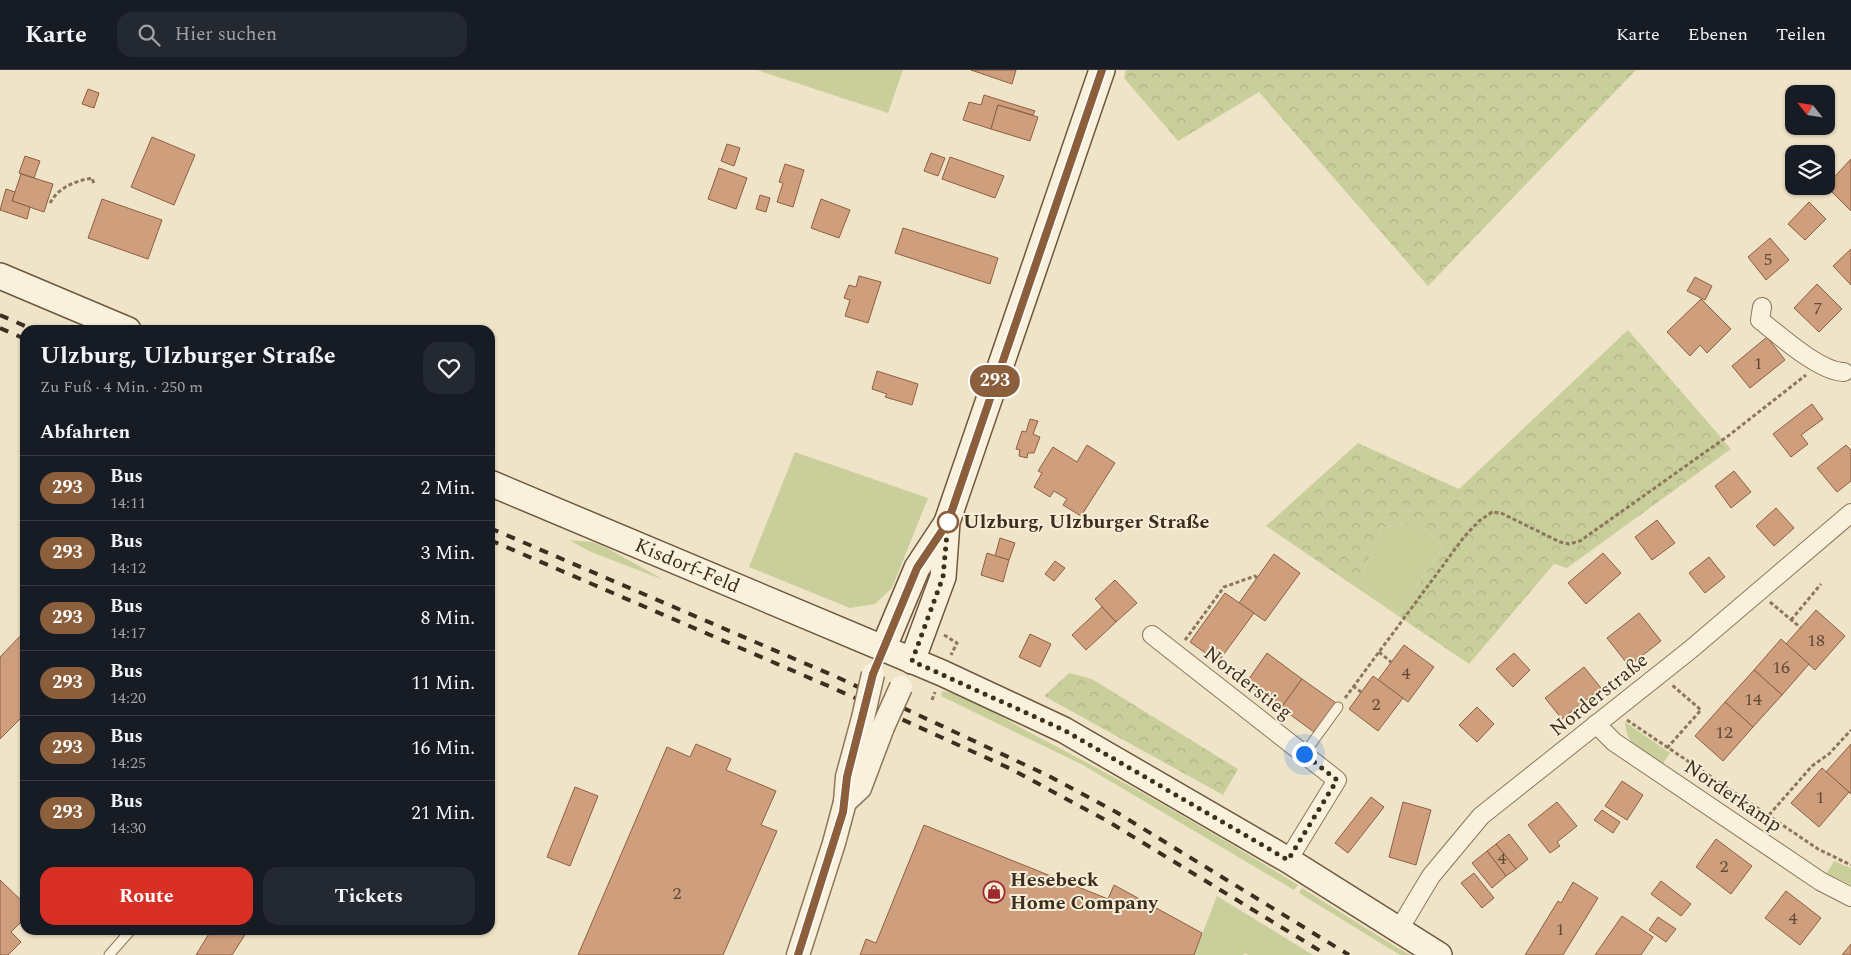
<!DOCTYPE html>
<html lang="de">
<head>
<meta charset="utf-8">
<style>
  body { margin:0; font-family:Spectral,serif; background:#242831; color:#f1f3f6; height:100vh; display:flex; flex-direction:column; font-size:19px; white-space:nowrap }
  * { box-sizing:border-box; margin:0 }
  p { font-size:16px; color:#9ea1a6 }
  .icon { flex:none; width:28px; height:28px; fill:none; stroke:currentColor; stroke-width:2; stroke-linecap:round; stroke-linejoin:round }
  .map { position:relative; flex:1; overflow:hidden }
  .details { position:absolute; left:20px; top:255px; width:475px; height:610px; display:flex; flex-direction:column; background:#171b24; border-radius:15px; box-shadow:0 1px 4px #0004 }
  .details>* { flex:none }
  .badge { padding:0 10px; border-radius:16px; font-size:18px; line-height:32px }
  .needle { width:32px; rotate:300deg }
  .buttons { position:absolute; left:1785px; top:15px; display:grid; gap:10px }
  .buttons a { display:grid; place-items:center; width:50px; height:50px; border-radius:10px; background:#171b24; box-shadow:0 1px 4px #0004; font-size:25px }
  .you { position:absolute; width:25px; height:25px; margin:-12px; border:4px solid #fff; border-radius:50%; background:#1a73e8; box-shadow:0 0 0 8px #1a73e833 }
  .map>.badge { position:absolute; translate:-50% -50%; box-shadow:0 0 0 2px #fff }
  h2 { padding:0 20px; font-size:19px; line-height:45px }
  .round { display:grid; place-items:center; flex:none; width:52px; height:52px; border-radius:15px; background:#242831 }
  .overview { display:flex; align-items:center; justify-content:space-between; height:85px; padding:0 20px }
  h1 { font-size:24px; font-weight:700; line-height:38px }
  .cta { display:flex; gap:10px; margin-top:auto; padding:10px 20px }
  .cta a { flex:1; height:58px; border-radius:15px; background:#d93025; color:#fff; font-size:20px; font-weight:700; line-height:58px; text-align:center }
  .cta a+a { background:#242831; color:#f1f3f6 }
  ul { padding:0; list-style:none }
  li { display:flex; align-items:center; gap:15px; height:65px; padding:0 20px; border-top:1px solid #363941 }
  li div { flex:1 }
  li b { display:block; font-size:19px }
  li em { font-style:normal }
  li .badge { min-width:55px; font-weight:700; text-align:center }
  header { display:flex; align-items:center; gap:30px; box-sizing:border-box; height:70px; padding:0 25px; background:#171b24; border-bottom:1px solid #363941 }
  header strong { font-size:24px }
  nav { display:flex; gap:28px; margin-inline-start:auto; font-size:18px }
  .search { width:350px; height:45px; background:#242831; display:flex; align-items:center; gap:12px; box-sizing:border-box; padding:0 18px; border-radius:15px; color:#9ea1a6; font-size:19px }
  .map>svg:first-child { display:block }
  .green { fill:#c9cf9b }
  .forest { fill:url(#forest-crowns); fill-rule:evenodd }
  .building { fill:#cf9f7d; stroke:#8d5f41 }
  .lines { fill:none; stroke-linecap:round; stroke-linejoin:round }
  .service-casing { stroke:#8d765c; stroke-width:11 }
  .minor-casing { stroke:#8d765c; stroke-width:20 }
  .tertiary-casing { stroke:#8d765c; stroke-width:25 }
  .secondary-casing { stroke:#6f573f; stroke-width:28 }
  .path { stroke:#8d765c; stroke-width:3; stroke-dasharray:4 2.5; stroke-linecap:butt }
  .service { stroke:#faf1dc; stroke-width:9 }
  .minor { stroke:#faf1dc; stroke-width:18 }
  .tertiary { stroke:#faf1dc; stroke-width:22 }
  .secondary { stroke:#faf1dc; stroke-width:25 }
  .rail { stroke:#3d2e20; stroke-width:4; stroke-dasharray:9 9; stroke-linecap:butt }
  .tertiary-bridge-casing { stroke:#8d765c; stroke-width:25; stroke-linecap:butt }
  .tertiary-bridge { stroke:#faf1dc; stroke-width:22 }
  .line-casing { stroke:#fff; stroke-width:11 }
  .line { stroke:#8b5e3c; stroke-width:8 }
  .walk { stroke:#3d2e20; stroke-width:5; stroke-dasharray:0 9 }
  .stop-dot { fill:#fff; stroke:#8b5e3c; stroke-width:2.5 }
  .labels { text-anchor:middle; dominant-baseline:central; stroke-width:4; stroke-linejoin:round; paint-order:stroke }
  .number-label { font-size:18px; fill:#624a37 }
  .stop-label { font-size:20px; font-weight:bold; fill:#3d2e20; stroke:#f7eed8; text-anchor:start }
  .street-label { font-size:20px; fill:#3d2e20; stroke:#f7eed8 }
  .poi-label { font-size:20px; font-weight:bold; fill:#3d2e20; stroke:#f7eed8; text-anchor:start }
</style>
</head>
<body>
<header>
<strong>Karte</strong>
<div class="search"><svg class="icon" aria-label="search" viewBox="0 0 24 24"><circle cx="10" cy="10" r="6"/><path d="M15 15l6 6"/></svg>Hier suchen</div>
<nav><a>Karte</a><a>Ebenen</a><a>Teilen</a></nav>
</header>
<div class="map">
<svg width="1851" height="885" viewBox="0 0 1851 885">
  <defs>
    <pattern id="forest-crowns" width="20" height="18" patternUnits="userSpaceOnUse" patternTransform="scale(1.25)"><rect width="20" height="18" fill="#c9cf9b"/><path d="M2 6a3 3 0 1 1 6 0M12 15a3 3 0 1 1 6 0" fill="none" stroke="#aeb285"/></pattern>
  </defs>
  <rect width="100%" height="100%" fill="#f0e4c8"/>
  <g class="green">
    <path d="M757 0H903L888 43Z"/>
    <path d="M795 382 928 428 892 518 875 534 850 538 749 497Z"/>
    <path d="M1416 452 1444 476 1398 544 1359 513 1381 458Z"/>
    <path d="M569 470 592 472 607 478 664 510 591 482Z"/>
    <path d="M942 621C969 625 1003 648 1027 661 1120 709 1210 760 1298 815L1294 820 1083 695 941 626Z"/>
    <path d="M1625 652 1670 683 1662 695C1643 682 1627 678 1625 652Z"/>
    <path d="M1834 791 1851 798V815L1827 803Z"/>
    <path d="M1302 818 1396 877 1411 885H1400L1299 823Z"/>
    <path d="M1217 826 1313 885H1248L1245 883 1243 885H1194Z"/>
  </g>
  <g class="forest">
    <path d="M1126 0H1636L1428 216 1259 22 1178 71 1124 8Z"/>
    <path d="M1628 260 1731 379 1567 498 1554 494 1469 594 1266 456 1358 373 1459 419ZM1416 452 1444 476 1398 544 1359 513 1381 458Z"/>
    <path d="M1069 603 1092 609 1238 699 1223 725 1044 626Z"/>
  </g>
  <g class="building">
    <path d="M971 0H1016L1012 14Z"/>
    <path d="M88 19 99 23 94 38 82 34Z"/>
    <path d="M984 25 1035 41 1033 45 998 35 991 59 963 50 969 32 981 35Z"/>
    <path d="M998 35 1038 47 1030 71 991 59Z"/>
    <path d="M152 67 195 85 174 135 131 117Z"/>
    <path d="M727 74 740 78 734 96 721 91Z"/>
    <path d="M931 83 945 88 938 106 924 101Z"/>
    <path d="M25 86 40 91 34 108 19 103Z"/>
    <path d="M950 87 1004 106 995 128 942 109Z"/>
    <path d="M1851 89V141L1826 116Z"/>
    <path d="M785 94 804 100 793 137 777 132 783 113 779 112Z"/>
    <path d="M719 98 747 108 736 139 708 129Z"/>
    <path d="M21 104 53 114 44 142 12 131Z"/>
    <path d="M6 119 15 122 12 131 30 137 27 149 0 140Z"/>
    <path d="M760 125 770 128 766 142 756 139Z"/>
    <path d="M102 129 162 150 148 189 88 168Z"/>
    <path d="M821 129 850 140 839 168 811 158Z"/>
    <path d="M1809 132 1826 149 1805 170 1788 154Z"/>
    <path d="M903 158 998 188 990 214 895 183Z"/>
    <path d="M1770 168 1789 190 1766 210 1748 187Z"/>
    <path d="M1851 179V215L1833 196Z"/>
    <path d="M859 206 881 212 868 253 845 246 850 230 844 228 849 215 856 217Z"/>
    <path d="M1695 207 1712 216 1705 230 1687 221Z"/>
    <path d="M1817 214 1842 239 1819 262 1794 238Z"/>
    <path d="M1701 229 1731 259 1707 283 1700 275 1690 286 1667 262Z"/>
    <path d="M1767 267 1785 290 1750 318 1732 296Z"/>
    <path d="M877 301 918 314 912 335 885 327 887 324 872 319Z"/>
    <path d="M1812 334 1823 349 1801 365 1808 374 1791 387 1773 364Z"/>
    <path d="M1030 349 1038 351 1033 364 1040 367 1034 383H1028L1027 388 1019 386 1020 380 1016 379 1022 361 1026 362Z"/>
    <path d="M1087 375 1115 393 1081 446 1063 435 1067 429 1054 421 1050 427 1034 417 1042 403 1038 401 1053 377 1077 392Z"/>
    <path d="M1846 375 1851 380V411L1837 422 1817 398Z"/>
    <path d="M1734 401 1751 422 1731 438 1715 416Z"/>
    <path d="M1776 438 1794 458 1774 476 1756 456Z"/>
    <path d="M1657 450 1675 473 1652 490 1635 467Z"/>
    <path d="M1000 468 1015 473 1009 490 995 486Z"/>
    <path d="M987 483 1009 490 1003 512 981 505Z"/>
    <path d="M1603 483 1621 503 1586 534 1568 513Z"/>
    <path d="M1274 484 1300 503 1265 551 1239 533Z"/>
    <path d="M1709 487 1725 507 1705 523 1689 503Z"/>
    <path d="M1055 491 1065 498 1054 511 1045 504Z"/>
    <path d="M1115 510 1137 533 1116 552 1095 529Z"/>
    <path d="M1225 523 1254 543 1218 592 1190 572Z"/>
    <path d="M1102 537 1116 552 1086 580 1072 565Z"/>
    <path d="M1816 540 1845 566 1815 600 1786 574Z"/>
    <path d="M1639 543 1661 571 1629 596 1607 568Z"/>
    <path d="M25 561V644L0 669V587Z"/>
    <path d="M1030 564 1051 574 1040 597 1019 587Z"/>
    <path d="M1781 569 1809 594 1782 625 1754 600Z"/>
    <path d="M1404 575 1434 597 1408 632 1378 610Z"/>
    <path d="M1267 583 1302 609 1281 638 1246 613Z"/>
    <path d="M1514 583 1530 600 1513 617 1496 599Z"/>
    <path d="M1584 597 1601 618 1562 649 1545 628Z"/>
    <path d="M1754 600 1782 625 1753 657 1725 632Z"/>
    <path d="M1373 606 1403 628 1378 661 1349 639Z"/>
    <path d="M1302 609 1336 633 1314 662 1281 638Z"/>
    <path d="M1725 632 1753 657 1723 691 1695 666Z"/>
    <path d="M1477 637 1494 654 1477 672 1459 655Z"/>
    <path d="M696 674 731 689 726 700 776 721 761 755 777 761 723 885H578L667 677 690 687Z"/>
    <path d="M1851 674V724L1826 702Z"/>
    <path d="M1822 698 1849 722 1819 757 1791 733Z"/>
    <path d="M1622 711 1643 725 1627 750 1605 736Z"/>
    <path d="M575 717 598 726 570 796 547 787Z"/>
    <path d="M1371 727 1384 737 1348 783 1335 773Z"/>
    <path d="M1403 732 1431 740 1416 795 1389 787Z"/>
    <path d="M1557 732 1577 756 1557 772 1560 776 1550 783 1528 755Z"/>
    <path d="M1602 740 1620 752 1613 763 1594 750Z"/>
    <path d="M924 755 1108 829 1114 815 1202 863 1194 885H860L866 869 876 873Z"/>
    <path d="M1509 764 1528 789 1516 799 1496 774Z"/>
    <path d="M1716 769 1752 796 1731 824 1696 797Z"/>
    <path d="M1496 774 1516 799 1506 806 1487 781Z"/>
    <path d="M1487 781 1506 806 1492 818 1472 793Z"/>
    <path d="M1474 803 1494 828 1482 838 1461 813Z"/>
    <path d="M0 810 25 834V848L11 862 21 872 8 885H0Z"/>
    <path d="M1661 811 1691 834 1681 846 1651 824Z"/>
    <path d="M1573 812 1598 828 1563 885H1525L1558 831 1561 833Z"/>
    <path d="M1786 821 1821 848 1800 875 1765 848Z"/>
    <path d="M1622 846 1653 867 1641 885H1595Z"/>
    <path d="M1658 847 1676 859 1666 872 1649 860Z"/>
    <path d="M207 860H248L232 885H196L210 862Z"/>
    <path d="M1851 874V885H1842Z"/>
  </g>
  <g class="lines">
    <g class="service-casing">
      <g id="service">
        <path d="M1304 684 1338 637"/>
        <path d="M109 885 131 860"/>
      </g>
    </g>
    <g class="minor-casing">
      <g id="minor">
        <path d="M1762 237 1760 250C1780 266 1820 302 1844 302"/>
        <path d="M1152 565 1337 710 1288 790"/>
        <path d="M1596 654 1614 672 1820 811 1851 827"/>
        <path d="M1398 861 1431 806 1481 746 1690 580 1851 443"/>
      </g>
    </g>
    <g class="tertiary-casing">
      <g id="tertiary">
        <path d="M845 732 860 718 883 657"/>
        <path d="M798 885 834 773 845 732 847 707 863 648"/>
      </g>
    </g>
    <g class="secondary-casing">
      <g id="secondary">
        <path d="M0 206 128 260"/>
        <path id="s1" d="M490 413 942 603 1064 660 1288 790 1439 885"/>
        <path d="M883 579 917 498 946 454"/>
        <path d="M912 591 943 507 947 452 1102 0"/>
      </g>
    </g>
    <g class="path">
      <path d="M50 133C59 117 75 111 92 108L94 114"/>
      <path d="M1770 532 1801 558"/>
      <path d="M1791 550 1821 514"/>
      <path d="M944 565 957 573 951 585"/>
      <path d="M1185 570 1224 517 1255 506 1257 508"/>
      <path d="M1379 582 1391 592"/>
      <path d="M1353 616 1361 622"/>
      <path d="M1345 628 1464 467 1479 451 1492 442 1501 443 1560 472 1569 474 1580 471 1728 366 1806 305"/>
      <path d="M932 630 935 622"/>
      <path d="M1627 650 1818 779 1851 795"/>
      <path d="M1667 678 1701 640 1672 615"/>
      <path d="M1769 745 1812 696 1829 684 1851 660"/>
    </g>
    <use href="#service" class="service"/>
    <use href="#minor" class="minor"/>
    <use href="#tertiary" class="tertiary"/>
    <use href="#secondary" class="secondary"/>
    <g class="rail">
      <path d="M0 245 34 260"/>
      <path d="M0 258 25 269"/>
      <path d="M490 458 839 608 1049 706 1116 742 1349 885"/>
      <path d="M490 470 833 618 1011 699 1109 752 1327 885"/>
    </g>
    <g class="tertiary-bridge-casing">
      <g id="tertiary-bridge">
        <path d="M863 648 873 604"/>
        <path d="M883 657 901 617"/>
      </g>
    </g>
    <use href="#tertiary-bridge" class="tertiary-bridge"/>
  </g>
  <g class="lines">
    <g class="line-casing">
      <path id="line" d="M798 885 843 742 847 707 873 604 917 498 948 452 1102 0"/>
    </g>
    <use href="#line" class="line"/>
    <path class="walk" d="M948 452 943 507 912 591 1064 660 1288 790 1337 710 1304 684"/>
  </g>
  <defs>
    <g id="shop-ring" transform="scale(1.125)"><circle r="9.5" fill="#f7eed8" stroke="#9e2a2b" stroke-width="1.5"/><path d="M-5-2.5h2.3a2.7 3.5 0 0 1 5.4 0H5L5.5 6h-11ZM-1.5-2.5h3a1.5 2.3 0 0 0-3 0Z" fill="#9e2a2b"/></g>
  </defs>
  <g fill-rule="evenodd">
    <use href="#shop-ring" x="994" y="822"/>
  </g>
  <circle class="stop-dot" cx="948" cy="452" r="10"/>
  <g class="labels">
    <g class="number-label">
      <text x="1768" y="189">5</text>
      <text x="1818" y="238">7</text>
      <text x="1758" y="293">1</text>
      <text x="1816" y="570">18</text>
      <text x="1781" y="597">16</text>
      <text x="1406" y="603">4</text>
      <text x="1753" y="629">14</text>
      <text x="1376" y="634">2</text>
      <text x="1724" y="662">12</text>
      <text x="1820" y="727">1</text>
      <text x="1502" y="788">4</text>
      <text x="1724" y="796">2</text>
      <text x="677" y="823">2</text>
      <text x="1793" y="848">4</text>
      <text x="1560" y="859">1</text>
    </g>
    <g class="stop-label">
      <text x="963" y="452">Ulzburg, Ulzburger Straße</text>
    </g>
    <g class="street-label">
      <text stroke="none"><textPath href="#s1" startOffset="214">Kisdorf-Feld</textPath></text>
      <text transform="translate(1248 613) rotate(38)">Norderstieg</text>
      <text transform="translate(1599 625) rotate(-39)">Norderstraße</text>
      <text transform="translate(1733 726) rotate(34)">Norderkamp</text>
    </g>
    <g class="poi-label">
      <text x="1010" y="810">Hesebeck<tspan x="1010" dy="23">Home Company</tspan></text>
    </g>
  </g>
</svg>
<div class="buttons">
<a><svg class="needle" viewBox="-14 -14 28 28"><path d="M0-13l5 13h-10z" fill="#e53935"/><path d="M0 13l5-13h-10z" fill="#9ea1a6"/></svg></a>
<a><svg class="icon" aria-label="layers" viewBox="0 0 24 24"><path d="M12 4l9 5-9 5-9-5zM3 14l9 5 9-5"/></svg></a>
</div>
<div class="you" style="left:1304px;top:684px"></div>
<b class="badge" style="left:995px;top:311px;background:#8b5e3c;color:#fff">293</b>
<section class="details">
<div class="overview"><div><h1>Ulzburg, Ulzburger Straße</h1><p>Zu Fuß · 4 Min. · 250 m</p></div><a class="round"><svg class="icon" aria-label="heart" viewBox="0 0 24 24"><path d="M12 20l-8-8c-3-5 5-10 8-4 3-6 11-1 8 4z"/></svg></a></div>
<h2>Abfahrten</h2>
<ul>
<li><span class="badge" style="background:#8b5e3c;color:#fff">293</span><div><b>Bus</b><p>14:11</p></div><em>2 Min.</em></li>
<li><span class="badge" style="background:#8b5e3c;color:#fff">293</span><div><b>Bus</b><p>14:12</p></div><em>3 Min.</em></li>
<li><span class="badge" style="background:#8b5e3c;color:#fff">293</span><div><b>Bus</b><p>14:17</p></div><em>8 Min.</em></li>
<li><span class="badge" style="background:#8b5e3c;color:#fff">293</span><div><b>Bus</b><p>14:20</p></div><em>11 Min.</em></li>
<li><span class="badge" style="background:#8b5e3c;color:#fff">293</span><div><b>Bus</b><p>14:25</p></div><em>16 Min.</em></li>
<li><span class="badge" style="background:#8b5e3c;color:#fff">293</span><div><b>Bus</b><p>14:30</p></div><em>21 Min.</em></li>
</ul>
<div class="cta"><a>Route</a><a>Tickets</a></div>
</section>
</div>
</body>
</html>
